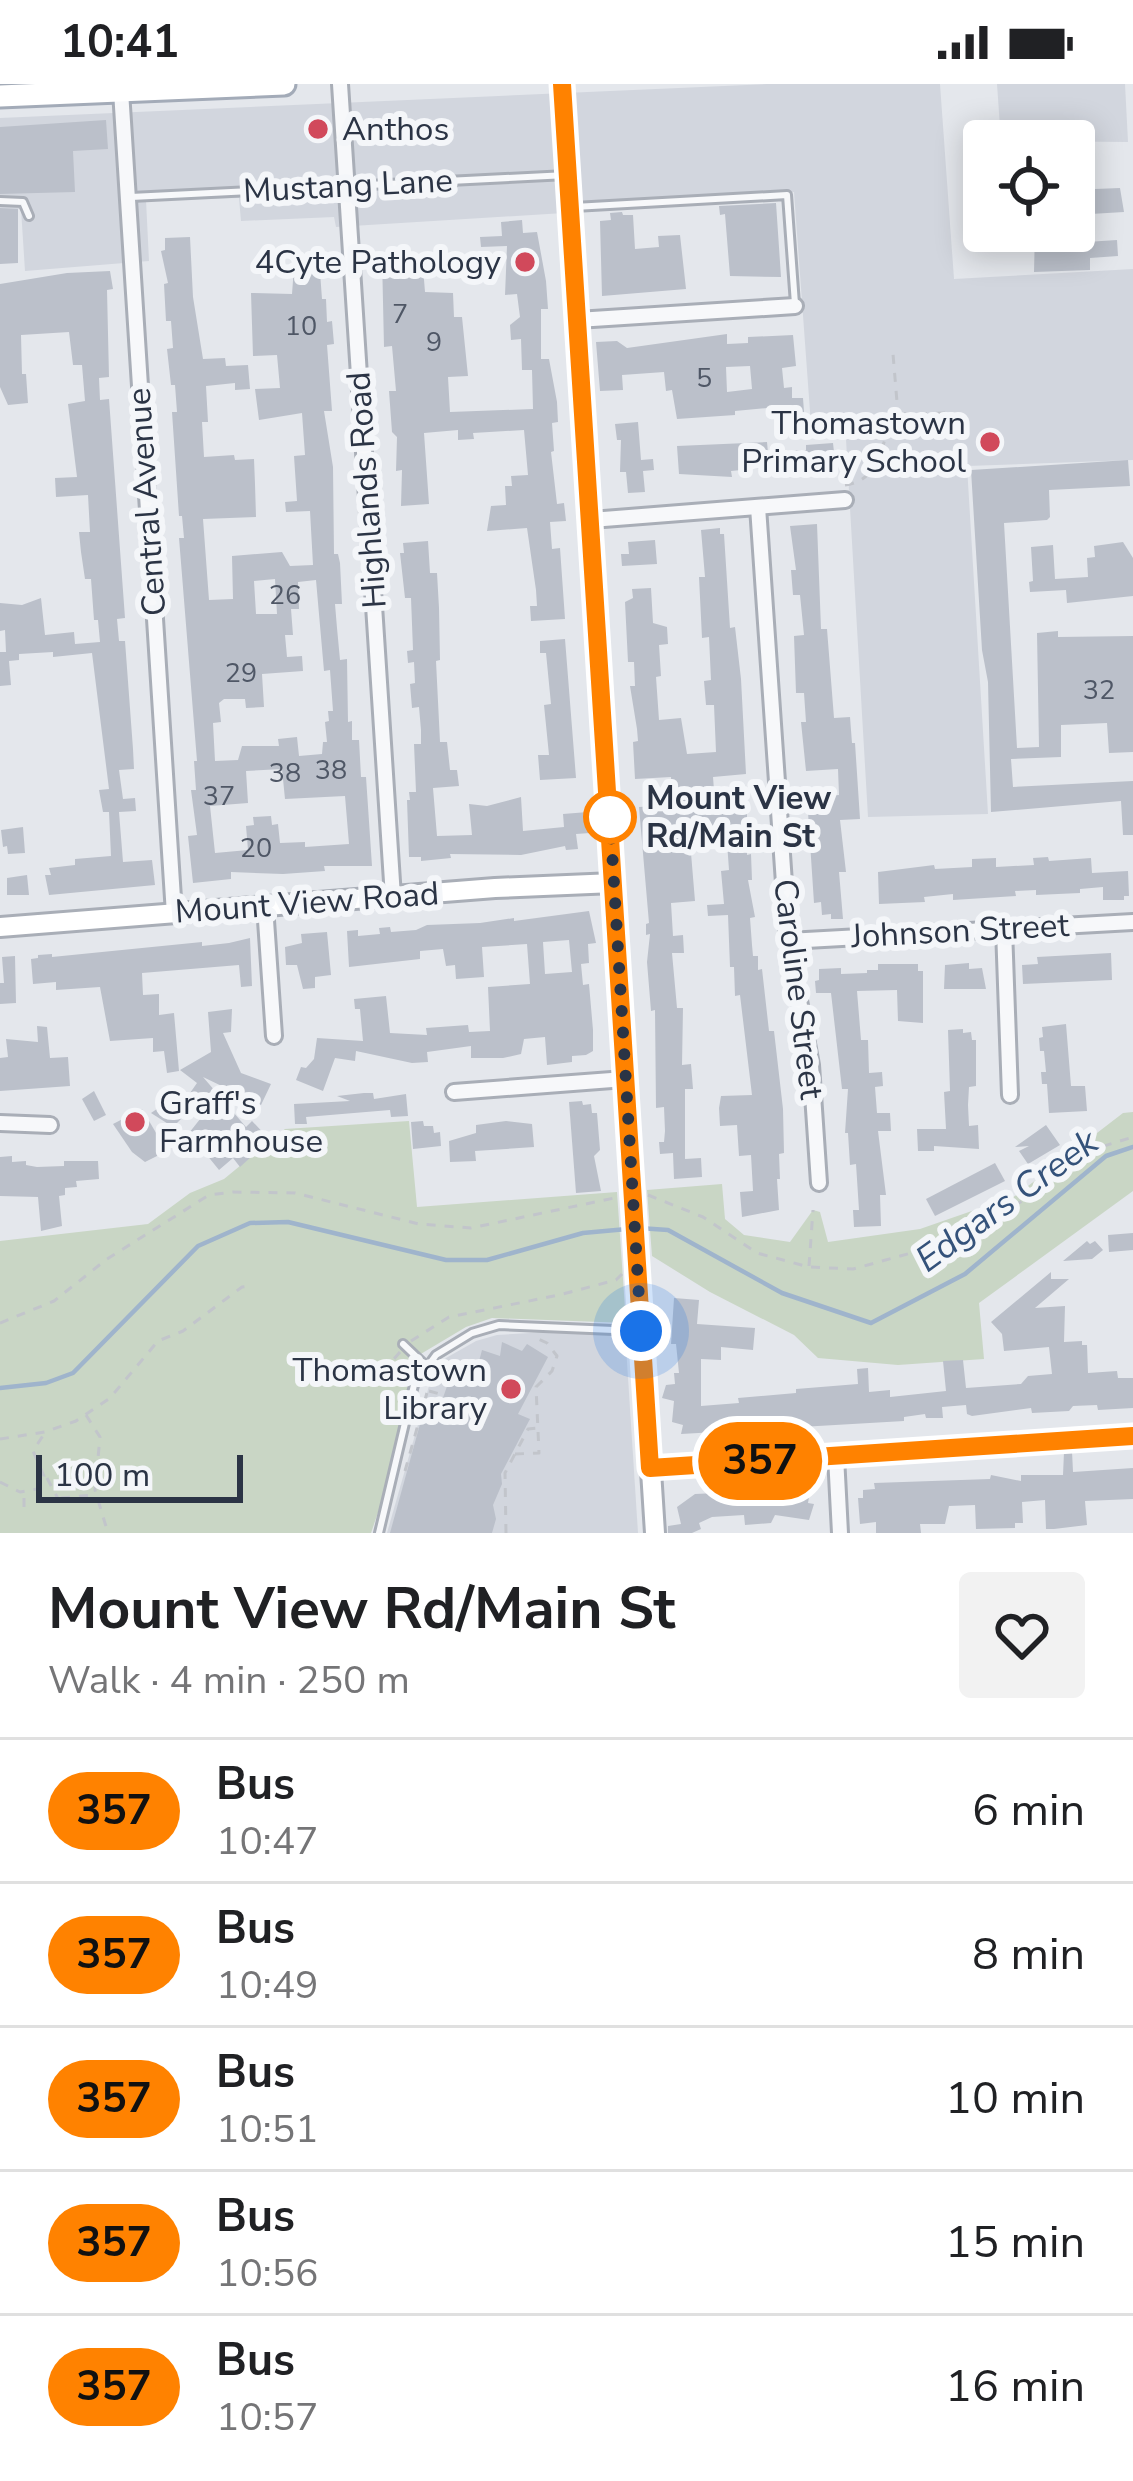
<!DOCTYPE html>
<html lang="en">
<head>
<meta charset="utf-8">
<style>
  body { margin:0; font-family:"Nunito Sans",sans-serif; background:#f2f2f2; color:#202124; height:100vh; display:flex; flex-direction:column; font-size:45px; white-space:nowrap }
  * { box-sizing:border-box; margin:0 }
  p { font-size:39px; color:#757577 }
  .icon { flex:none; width:66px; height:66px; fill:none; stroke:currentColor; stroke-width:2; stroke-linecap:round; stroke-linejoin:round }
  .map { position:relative; height:1449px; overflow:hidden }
  .sheet { display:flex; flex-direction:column; background:#fff; flex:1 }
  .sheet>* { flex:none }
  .badge { padding:0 24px; border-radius:39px; font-size:42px; line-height:78px }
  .controls { position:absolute; left:963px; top:36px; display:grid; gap:24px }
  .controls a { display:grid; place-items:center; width:132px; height:132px; border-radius:12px; background:#fff; box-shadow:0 6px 30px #0003; font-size:60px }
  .scale { position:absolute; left:36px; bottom:30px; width:207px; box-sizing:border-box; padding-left:12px; border:6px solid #2b3445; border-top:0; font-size:33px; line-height:42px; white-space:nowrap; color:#2b3445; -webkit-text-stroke:9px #f4f6f9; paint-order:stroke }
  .you { position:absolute; width:60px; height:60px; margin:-30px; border:9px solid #fff; border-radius:50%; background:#1a73e8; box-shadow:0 0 0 18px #1a73e833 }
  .map>.badge { position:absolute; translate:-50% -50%; box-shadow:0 0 0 6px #fff }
  .round { display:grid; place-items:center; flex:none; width:126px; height:126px; border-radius:12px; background:#f2f2f2 }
  .overview { display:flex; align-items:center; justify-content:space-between; height:204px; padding:0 48px }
  h1 { font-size:57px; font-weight:700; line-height:90px }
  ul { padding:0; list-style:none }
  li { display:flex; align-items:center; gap:36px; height:144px; padding:0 48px; border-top:3px solid #e0e0e0 }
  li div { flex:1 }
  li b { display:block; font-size:45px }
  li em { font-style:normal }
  li .badge { min-width:132px; font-weight:700; text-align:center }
  .status { display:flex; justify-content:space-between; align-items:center; height:84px; padding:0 60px; background:#fff; direction:ltr }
  .status svg { height:33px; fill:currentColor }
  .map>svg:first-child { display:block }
  .built { fill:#d2d6de }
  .green { fill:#c9d6c5 }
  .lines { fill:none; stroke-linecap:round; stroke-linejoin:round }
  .stream { stroke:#9fb4cc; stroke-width:4.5 }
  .building { fill:#bbc0ca; fill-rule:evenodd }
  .lane-casing { stroke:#a9aeb7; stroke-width:12 }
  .street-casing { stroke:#a9aeb7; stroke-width:20 }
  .secondary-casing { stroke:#a9aeb7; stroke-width:24 }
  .primary-casing { stroke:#a3abb8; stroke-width:27 }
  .path { stroke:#c2c5cb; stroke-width:3; stroke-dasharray:9 9; stroke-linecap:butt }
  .lane { stroke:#f7f8fa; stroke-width:6 }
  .street { stroke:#f7f8fa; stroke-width:14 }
  .secondary { stroke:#fff; stroke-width:18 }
  .primary { stroke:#fff; stroke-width:21 }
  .line-casing { stroke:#fff; stroke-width:27 }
  .line { stroke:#ff8200; stroke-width:18 }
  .walk { stroke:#2b3445; stroke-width:12; stroke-dasharray:0 21.6 }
  .poi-dot { fill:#d1495b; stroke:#f4f6f9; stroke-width:4.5 }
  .stop-dot { fill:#fff; stroke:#ff8200; stroke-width:6 }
  .labels { text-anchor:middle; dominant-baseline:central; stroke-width:12; stroke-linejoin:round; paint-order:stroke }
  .number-label { font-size:27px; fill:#4f5766 }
  .poi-label { font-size:33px; fill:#2b3445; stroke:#f4f6f9; text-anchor:end }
  .street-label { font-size:33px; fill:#2b3445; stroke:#f4f6f9 }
  .stop-label { font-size:33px; font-weight:bold; fill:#2b3445; stroke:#f4f6f9; text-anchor:start }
  .water-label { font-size:36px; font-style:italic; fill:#34527a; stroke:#f4f6f9 }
</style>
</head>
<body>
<div class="status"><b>10:41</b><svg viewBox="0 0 49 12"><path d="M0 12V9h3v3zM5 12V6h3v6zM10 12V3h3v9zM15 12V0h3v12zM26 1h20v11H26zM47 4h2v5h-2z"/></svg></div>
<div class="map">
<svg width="1133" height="1449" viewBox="0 0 1133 1449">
  <rect width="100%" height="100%" fill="#e4e7ec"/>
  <g class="built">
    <path d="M767 0H940L954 195 1133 185V376L967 382 988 730 868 733 845 338 811 341 794 108 581 119 580 128 336 143 334 133 241 137 239 114 146 116 149 177 25 187 21 125H0V34Z"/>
    <path d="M997 0H1125L1128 58 1001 57Z"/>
    <path d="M584 1246 625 1247 638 1449H387L433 1288 446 1274 476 1257 497 1251Z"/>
  </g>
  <g class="green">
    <path d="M1133 1028V1107L979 1219 984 1275 898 1281 818 1274 794 1251 710 1208 652 1172 647 1106 722 1100 725 1135 744 1151 790 1158 813 1126 820 1128 828 1158 920 1145 1015 1112 1123 1029Z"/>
    <path d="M409 1037 417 1123 617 1108 626 1239 492 1234 466 1243 409 1277 411 1287 388 1399 371 1449H0V1157L148 1140 190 1109 224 1095 285 1045Z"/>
  </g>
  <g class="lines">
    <g class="stream">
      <path d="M639 1144 668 1146 782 1209 871 1239 965 1190 1106 1072 1133 1063"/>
      <path d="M0 1304 46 1299 73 1289 198 1162 250 1139 288 1138 446 1176H487L583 1149 627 1145"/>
    </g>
  </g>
  <g class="building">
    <path d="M106 36 108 65 73 67 75 108 0 110V43Z"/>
    <path d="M1120 104 1124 128 1074 131V113L1095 112V105Z"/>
    <path d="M776 119 781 193 730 192 725 130 720 131 719 122Z"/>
    <path d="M0 124 18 125V179L0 180Z"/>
    <path d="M622 128 623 131H633L635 165 659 163 658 152 680 151 686 205 602 212 600 137 611 136 610 129Z"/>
    <path d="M522 136 523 149 537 148 546 197 548 225H541V275H549L557 318 558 338 552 339 554 367 551 368 557 420 564 419 566 437 550 438 552 465 560 464 565 535 531 537 530 522H537L536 506 527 444 487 447 491 422 506 421 505 402H512L511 392 528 391 524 346 473 349 474 355 458 356V346L424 349 429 420 401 422 402 386 396 387 397 353 392 348 389 307H396L392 262 384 263 382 173 422 171 425 208 453 209 454 233H462L468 292 448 293 450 328 533 325 532 286H522L521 255 511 256 510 241 520 233 517 210 505 211 507 162 481 163 480 153 502 152 501 138Z"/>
    <path d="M1035 147H1055L1056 160 1117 156 1118 172 1090 174V186L1034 188Z"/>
    <path d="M190 153 193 213 203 275 225 274 226 282 248 281 250 305 235 306V299L206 302 208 338H202L204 373 234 371 235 376 254 375 255 400 256 433 203 435 209 516 233 515 232 472 282 468 290 482 313 481 310 427 286 428 285 418 297 417 294 372 305 371 302 329 259 336 255 305 280 304 277 271 253 272 251 209 292 210 294 183 305 182V174L316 173 317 188H320L322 215H326L327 238 332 237 334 260 327 261 332 327H324L333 383 334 470H338L340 479 342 520H335L337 544 340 576 347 575 348 638 352 637V656H359L361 693H366L372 782H324L325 787 283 790 231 788V795L193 799 188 752 197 751 191 706H196L194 677H197L179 454H184L182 432H179L172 328H177L175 301H171L167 265 173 264 171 237H166L164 200 168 199 161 167 165 166V154ZM275 495 277 530H256L254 497ZM316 496 324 587 330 586 333 627H328L329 637 325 638 327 658H323L322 670 299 672 297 653 278 655 279 662H242L238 676 215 677 213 639 221 638 219 619 224 615H245L246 624 264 623 262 590 303 587 302 572 287 573 285 551H293L291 525H299L298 498ZM282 685 285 715 345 712 349 760 305 763V758L280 759 278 740 272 741 271 732 253 733 254 741 246 742 248 766 215 769 210 722 248 719 246 687Z"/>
    <path d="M110 187 113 205 107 206 109 293 99 294 100 316 109 315 125 534 117 535 119 557H125L133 665 134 685 119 686 123 715 135 714 136 727 119 728 123 778 152 776 155 801 49 811 45 791H51L49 784 75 781V775L111 772 109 728H103L99 706 109 705 92 569 53 573V568L19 570V576L9 577 11 601 0 602V568H6L5 546 0 547V519L22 521 41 514 45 551 74 548 75 560 100 558 98 536H94L91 495H85L81 468 79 448H90L88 411 56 413 55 394 77 393 68 320 85 317 82 281H73L69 248 21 251 22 290H26L28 319 8 321 0 303V200L67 189Z"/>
    <path d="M727 250V260L748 259V253L793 251 796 282 782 284 784 304 792 303V314H803L804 328 778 327V323L735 327V331L677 335 672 306 666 307 664 288 622 291 623 306 600 307 596 258 617 257 627 264ZM750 282 752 305 727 308 726 283Z"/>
    <path d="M638 338 641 376 653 375 654 386 643 387 645 408 628 409 626 388H620L621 356H617L615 340Z"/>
    <path d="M767 358 768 369 806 366V361L833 359 835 377 798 380 786 384V392L761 391V384L731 387 732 393 679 390 677 362Z"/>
    <path d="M1128 376 1130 402 1049 406 1050 433 1047 436 1004 439 1017 664 1039 663 1037 549 1058 547V553L1133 552V668L1109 669 1107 639 1061 641V673L1011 675 1013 703 1133 697V751H1123L1121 717 991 728 988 598 982 566 971 386Z"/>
    <path d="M817 440 821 545H827L834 634 850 633 852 659H855L860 735 840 736 846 788H839L843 835H831V830L822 831 821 818 814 819 807 713 839 711 838 685 806 687 801 638H806L804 609H796L794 552 804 551 800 511H793L791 486H796L790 442Z"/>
    <path d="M720 444V450H724L730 544 735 543 741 595 746 690 713 693 715 719 747 717V771L751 770 752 796H748L755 833 750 834 752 861 753 872H758V886L762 885 769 947H774L783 1025 784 1069 779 1070 780 1095H777L779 1126 742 1133 740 1108 753 1107 751 1071 739 1072 737 1041 720 1042 719 1024 721 1012 752 1011 740 911 735 912 734 883H730L728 831 708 832 707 821 724 820 721 787 729 786 727 758H721L720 741 689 745 695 817 671 819 673 852 683 851 684 869H672L677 924H683L682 981 691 980 693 1005H685V1075L701 1074 702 1093 674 1095 673 1069 660 1070 659 1058H664L665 1047 664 1023 656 1024 655 926 651 927 647 878 650 850 646 851V840L649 839 639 723 672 721 671 693 635 695 633 658 638 657 637 645 630 602H635L634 578H628L625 518 633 514 632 505 651 504 653 539 667 543 668 560 659 561 661 592 656 593 659 636 681 634 687 670 716 668 714 621H706L704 597 711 596 709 553 702 554 699 493H705L701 446Z"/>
    <path d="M655 456 657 480 622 482 621 470H629L628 458Z"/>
    <path d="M428 457 430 489H437L439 524 440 576 436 577 440 658H447L450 686H457L459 702 433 704 437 752 472 751 469 720 487 722 521 713 523 747 564 743 563 730 588 728 590 749 576 750 578 765 566 766 565 762 521 771 450 770 451 774 421 777V773H409L407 716H410L409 708H416L414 660H421V646L419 623 412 624 410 600 415 599 414 578 408 579 407 567 413 566 411 514H405L400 469H404L403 459Z"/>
    <path d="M1123 458 1133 474V512L1067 519 1066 506 1030 508 1029 498 1033 497 1031 463 1053 461 1055 495 1088 493 1087 474 1095 473 1094 462Z"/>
    <path d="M565 555 576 694 540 696 538 671H549L544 621 551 620 546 569H540V557Z"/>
    <path d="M23 743 25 769 8 770 7 762 3 763 1 746Z"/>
    <path d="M1048 773 1049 777 1091 774 1092 789 1128 787 1129 812H1124V816H1103V803L1080 805V809L1036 811V806L1015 807 1016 812 953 816V810L924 813 925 818 879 820 878 788 934 781 935 785 972 783V775L996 774V783L1034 781 1033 774Z"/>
    <path d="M27 791 29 811H7V794Z"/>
    <path d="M589 827 596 859 588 860 589 879 581 880 583 901 589 900 593 946V967L586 971 572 972V978L547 981 545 953 524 955 521 970 503 974H471V962L427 968 428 978 412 979 356 967 355 977 335 974 323 1007 296 996 301 983 306 984 314 975 317 954 363 957 360 925H355L354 915 386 912 390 949 427 951 426 944 468 941 469 948 490 947 488 903 530 900 527 860 482 863 484 893 456 895 455 881 446 882 443 865 420 867V875L349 883 347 847 358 846V852L380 850 379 844 390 843 391 848 416 846 427 841 480 839 514 834V837ZM569 856 572 888 545 890 543 858Z"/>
    <path d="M327 848 331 891 315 893V904L303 905 297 881H286L285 863 302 859 301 850Z"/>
    <path d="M250 854 252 902 241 903 239 881 142 889 143 911 159 910V931L174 929 179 987 167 989 164 967 153 968V954L110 957 100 903 56 906V898L33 900 31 875 38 874V871L52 870V873L202 858V862L229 859Z"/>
    <path d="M1111 869 1112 896 1023 900 1022 881 1038 880 1037 873Z"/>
    <path d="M15 872 16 919 0 920V899H4L2 873Z"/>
    <path d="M969 879V885L982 884 986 905H944L945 881Z"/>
    <path d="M878 880H918V887H923V939L898 937 897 906 857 907 861 956H868L869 989 882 988 883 1002 875 1003 877 1029H890L891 1047H878L886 1111H880L881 1142 854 1143 853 1126H859L856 1080 850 1081 848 1049H845L848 1005H842L831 909H816L815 897 819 896V885L841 884V890L867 889V886H878Z"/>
    <path d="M232 925 231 948 223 949 241 989 271 1000 261 1021 203 993 246 1043 252 1037 270 1056 240 1083 233 1074 219 1086 189 1049 208 1025 190 1009 197 999 180 986 211 968 208 928Z"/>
    <path d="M1066 940 1071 1002H1085L1087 1027 1049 1029 1047 1000H1042L1041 988H1046L1044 967H1040L1039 954 1043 953 1042 943Z"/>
    <path d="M37 942 47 943 50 974 68 973 70 1002 0 1007V974L8 973 6 955 38 958Z"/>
    <path d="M963 945V949L971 948 972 956H976V1002L969 1003 968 1021 969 1042 978 1041 979 1065 934 1062V1067H918L917 1045H946L944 1008 950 1007 948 946Z"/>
    <path d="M94 1007 106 1031 94 1037 82 1015Z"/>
    <path d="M364 1009H373L374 1015 406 1010 408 1032 391 1033 390 1026 306 1033 307 1040H295L294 1020 350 1017 337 1012Z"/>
    <path d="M582 1017 583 1021 591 1020 592 1029H597L600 1066 594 1072 601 1107 576 1109 569 1018Z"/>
    <path d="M167 1018 182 1034 173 1043 151 1029Z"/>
    <path d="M142 1025 162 1059 159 1071 145 1078 132 1068 113 1040Z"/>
    <path d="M423 1037 424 1042H433L434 1049 440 1048 441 1062 413 1065 411 1038Z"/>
    <path d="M506 1037 532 1040 534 1063 475 1067 476 1077 450 1078 449 1057 476 1049V1041Z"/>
    <path d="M1046 1041 1060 1061 1028 1080 1019 1067 1029 1062 1015 1063Z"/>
    <path d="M12 1072V1078L26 1077V1081L37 1083 64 1082V1077H98L99 1095 76 1097 77 1103 65 1104V1111L59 1112 62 1142 41 1147 38 1113 0 1112V1073Z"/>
    <path d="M995 1079 1005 1097 935 1132 926 1115Z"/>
    <path d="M1133 1149V1166L1109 1168 1108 1151Z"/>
    <path d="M1087 1157 1090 1160 1095 1157 1103 1166 1092 1175 1063 1177Z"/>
    <path d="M1051 1188V1195H1069L1035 1224 1065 1222 1064 1258 1082 1257V1261H1087L1088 1289 1117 1287 1118 1294H1133V1324L1098 1326 1097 1321 1073 1322 1069 1327 1032 1329 1031 1324 972 1332 967 1330 966 1321 942 1323 943 1334H926L925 1330 904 1333V1337L681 1350 683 1341 672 1338 674 1317 662 1314 666 1301 675 1300 674 1289H679L676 1260H671L674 1214 699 1216 697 1240 755 1244 753 1266 721 1263V1276L701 1275V1322L739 1319 738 1314 796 1309V1305L858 1300 857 1285 868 1284 869 1308 890 1306V1313L946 1307 943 1277 963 1276 966 1304 1021 1300 1028 1292 1052 1290 1049 1263 1004 1267 1002 1250 991 1238Z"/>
    <path d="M502 1258 522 1267 527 1260 548 1273 518 1330 530 1335 501 1390 502 1400 493 1421 496 1435 492 1449H390L425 1322 439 1325 451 1291 462 1284 477 1285 482 1266 500 1272Z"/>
    <path d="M1072 1367 1073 1388 1133 1384V1415L1085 1417 1087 1441 1054 1445H1046L1045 1416 1022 1418 1023 1439H1015V1444L976 1445 975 1421 949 1422 945 1440H920L921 1449H876V1438L860 1440 858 1414H863V1406L875 1405 874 1399 990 1395 991 1391 1021 1397V1391H1063L1064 1368Z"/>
    <path d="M792 1403 800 1406 799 1410 809 1413 808 1419 814 1420 809 1436 775 1431 771 1439 745 1441 744 1431 712 1433 699 1439 701 1445 692 1449H668V1442L681 1440 677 1423 695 1410 717 1409 716 1404H727L728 1408H736V1411Z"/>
  </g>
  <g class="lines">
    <g class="lane-casing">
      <g id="lane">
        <path d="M131 113 567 91"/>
        <path d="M0 117 23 118 29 132"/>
        <path d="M574 123 787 111 795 220"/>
        <path d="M403 1260 425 1281"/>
        <path d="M379 1449 414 1301 436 1271 472 1249 499 1241 637 1247"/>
      </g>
    </g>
    <g class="street-casing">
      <g id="street">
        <path d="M340 0 393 813"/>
        <path d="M121 7 174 830"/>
        <path d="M577 236 795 222"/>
        <path d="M758 423 788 857 811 981 819 1099"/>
        <path d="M591 436 845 416"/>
        <path d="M265 822 274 952"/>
        <path d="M1004 845 1010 1011"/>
        <path d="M788 857 1133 838"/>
        <path d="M454 1008 625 995"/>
        <path d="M0 1039 50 1041"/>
        <path d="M836 1372 840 1449"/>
        <path d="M650 1384 1133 1352"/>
      </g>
    </g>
    <g class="secondary-casing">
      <g id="secondary">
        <path d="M562 0 655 1449"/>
        <path d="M0 843 495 804 614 799"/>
      </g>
    </g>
    <g class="primary-casing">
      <path id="primary" d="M0 12 284 0"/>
    </g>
    <g class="path">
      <path d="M900 330 951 329"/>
      <path d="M845 401C886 395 877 355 898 330L893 270"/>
      <path d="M648 1111 703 1133 757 1169 809 1183 853 1185 951 1158 1031 1112 1091 1066 1133 1053"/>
      <path d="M809 1182 813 1126"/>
      <path d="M0 1239 54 1217 107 1175 209 1111 233 1108 295 1109 419 1140 471 1144 619 1113"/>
      <path d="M411 1257 449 1233 559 1211 616 1196 622 1190"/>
      <path d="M400 1268 394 1275 405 1295"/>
      <path d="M429 1307 440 1310"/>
      <path d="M86 1331 100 1353 95 1406 108 1449"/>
      <path d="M0 1355 45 1348 76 1337 110 1314 158 1257 183 1247 242 1203 250 1202"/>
      <path d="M515 1370 539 1369 536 1303 552 1287 557 1272 547 1259 534 1253"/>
      <path d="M405 1387 430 1298"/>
      <path d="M47 1394 62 1422"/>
      <path d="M0 1398 20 1408 37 1405 44 1392 33 1367 44 1350"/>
      <path d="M61 1414 93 1411"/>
      <path d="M24 1423V1410"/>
      <path d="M506 1449 505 1389 528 1345 537 1344"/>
    </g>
    <use href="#lane" class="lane"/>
    <use href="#street" class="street"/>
    <use href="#secondary" class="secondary"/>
    <use href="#primary" class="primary"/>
  </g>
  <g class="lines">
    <g class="line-casing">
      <path id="line" d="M562 0 650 1384 1133 1352"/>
    </g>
    <use href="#line" class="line"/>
    <path class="walk" d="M610 733 641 1247"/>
  </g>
  <g class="poi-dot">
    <circle cx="318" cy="45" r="12"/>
    <circle cx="525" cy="178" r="12"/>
    <circle cx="990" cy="358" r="12"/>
    <circle cx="135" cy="1038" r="12"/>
    <circle cx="511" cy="1305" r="12"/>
  </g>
  <circle class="stop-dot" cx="610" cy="733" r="24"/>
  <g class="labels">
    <g class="number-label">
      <text x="400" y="230">7</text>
      <text x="301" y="242">10</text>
      <text x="434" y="258">9</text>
      <text x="704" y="294">5</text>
      <text x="285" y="511">26</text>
      <text x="241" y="589">29</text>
      <text x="1099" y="606">32</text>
      <text x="331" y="686">38</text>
      <text x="285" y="689">38</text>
      <text x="219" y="712">37</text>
      <text x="256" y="764">20</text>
    </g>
    <g class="poi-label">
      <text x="342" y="45" text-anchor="start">Anthos</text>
      <text x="501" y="178">4Cyte Pathology</text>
      <text x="966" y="339">Thomastown<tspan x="966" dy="38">Primary School</tspan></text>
      <text x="159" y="1019" text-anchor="start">Graff's<tspan x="159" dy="38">Farmhouse</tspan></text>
      <text x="487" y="1286">Thomastown<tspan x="487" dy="38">Library</tspan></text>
    </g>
    <g class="street-label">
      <text transform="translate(348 102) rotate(-3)">Mustang Lane</text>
      <text transform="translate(367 406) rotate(-94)">Highlands Road</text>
      <text transform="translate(147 418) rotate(-94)">Central Avenue</text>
      <text transform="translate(307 819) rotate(-4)">Mount View Road</text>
      <text transform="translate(960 847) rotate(-3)">Johnson Street</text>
      <text transform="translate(798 905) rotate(83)">Caroline Street</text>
    </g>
    <g class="stop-label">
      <text x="646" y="714">Mount View<tspan x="646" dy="38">Rd/Main St</tspan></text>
    </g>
    <g class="water-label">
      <text transform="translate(1007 1117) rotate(-36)">Edgars Creek</text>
    </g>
  </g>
</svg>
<div class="controls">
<a><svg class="icon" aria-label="locate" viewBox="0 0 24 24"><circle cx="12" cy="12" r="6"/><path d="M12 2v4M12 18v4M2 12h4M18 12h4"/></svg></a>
</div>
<div class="scale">100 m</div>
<div class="you" style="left:641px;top:1247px"></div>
<b class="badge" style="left:760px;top:1377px;background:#ff8200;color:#111">357</b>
</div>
<section class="sheet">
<div class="overview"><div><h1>Mount View Rd/Main St</h1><p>Walk · 4 min · 250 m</p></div><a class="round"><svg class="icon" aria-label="heart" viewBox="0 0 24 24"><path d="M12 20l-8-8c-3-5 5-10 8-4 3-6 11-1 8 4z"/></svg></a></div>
<ul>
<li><span class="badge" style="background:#ff8200;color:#111">357</span><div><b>Bus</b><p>10:47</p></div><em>6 min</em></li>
<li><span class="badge" style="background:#ff8200;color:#111">357</span><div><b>Bus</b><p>10:49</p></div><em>8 min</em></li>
<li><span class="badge" style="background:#ff8200;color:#111">357</span><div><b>Bus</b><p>10:51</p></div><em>10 min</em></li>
<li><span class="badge" style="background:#ff8200;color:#111">357</span><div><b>Bus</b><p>10:56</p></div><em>15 min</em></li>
<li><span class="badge" style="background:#ff8200;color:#111">357</span><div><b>Bus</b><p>10:57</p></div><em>16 min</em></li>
</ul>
</section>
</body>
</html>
